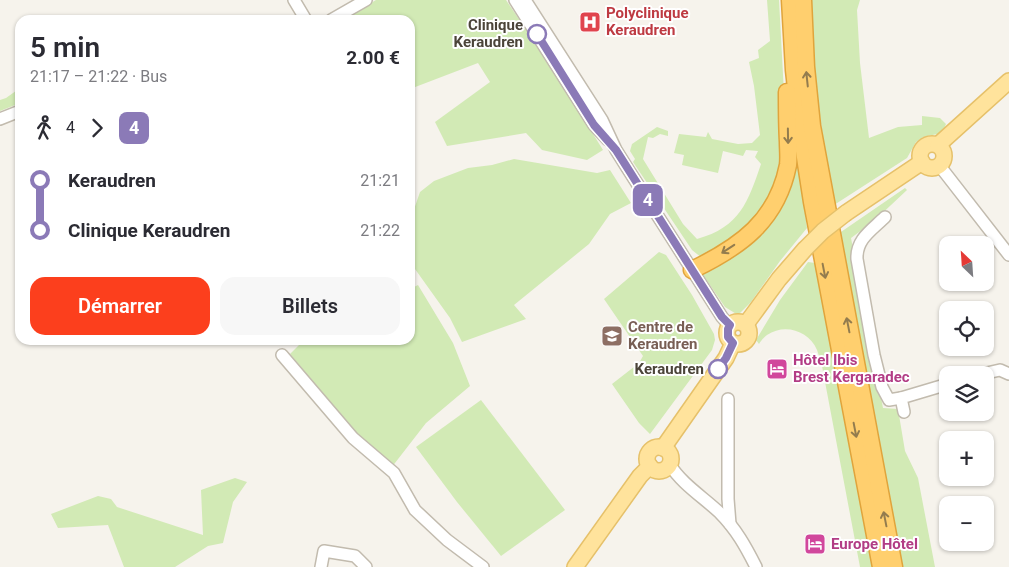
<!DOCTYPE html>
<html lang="fr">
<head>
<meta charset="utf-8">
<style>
  body { margin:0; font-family:Roboto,sans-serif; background:#f7f7f7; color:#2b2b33; height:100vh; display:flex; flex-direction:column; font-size:19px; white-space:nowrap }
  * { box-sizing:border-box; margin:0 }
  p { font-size:16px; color:#7c7c81 }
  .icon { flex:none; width:28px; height:28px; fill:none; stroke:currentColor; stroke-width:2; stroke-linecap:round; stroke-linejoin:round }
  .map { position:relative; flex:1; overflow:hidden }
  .drawer { position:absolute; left:15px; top:15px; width:400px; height:330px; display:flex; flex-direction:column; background:#fff; border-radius:15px; box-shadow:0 1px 4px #0004 }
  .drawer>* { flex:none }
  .badge { padding:0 10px; border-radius:8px; font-size:18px; line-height:32px }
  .needle { width:32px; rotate:335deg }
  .fabs { position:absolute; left:939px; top:236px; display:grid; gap:10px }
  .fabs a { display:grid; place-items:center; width:55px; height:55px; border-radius:10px; background:#fff; box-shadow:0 1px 4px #0004; font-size:25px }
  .map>.badge { position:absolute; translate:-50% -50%; box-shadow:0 0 0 2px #fff }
  .legs { display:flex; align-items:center; gap:8px; height:55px; padding:0 15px; font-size:16px }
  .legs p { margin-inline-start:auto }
  .overview { display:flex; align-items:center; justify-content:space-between; height:85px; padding:0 15px }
  h1 { font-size:28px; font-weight:600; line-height:38px }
  .action { display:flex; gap:10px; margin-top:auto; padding:10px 15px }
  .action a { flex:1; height:58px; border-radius:15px; background:#fc3f1d; color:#fff; font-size:20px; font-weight:600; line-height:58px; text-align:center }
  .action a+a { background:#f7f7f7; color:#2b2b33 }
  ul { padding:0 15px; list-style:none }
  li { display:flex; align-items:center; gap:18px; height:50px; font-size:19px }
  li i { display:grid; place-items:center; width:8px; height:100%; margin:0 6px; background:currentColor }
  li i::after { content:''; width:12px; height:12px; margin:-6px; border:4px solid; border-radius:50%; background:#fff }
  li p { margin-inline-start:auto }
  li:first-child i { background:linear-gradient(#0000 50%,currentColor 0) }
  li:last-child i { background:linear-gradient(currentColor 50%,#0000 0) }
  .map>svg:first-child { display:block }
  .green { fill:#d2eab5 }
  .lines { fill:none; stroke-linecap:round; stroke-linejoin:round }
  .minor-casing { stroke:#c2bbae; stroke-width:14 }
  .major-casing { stroke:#e6c16a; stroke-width:18 }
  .highway-casing { stroke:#e0a43c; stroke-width:19 }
  .minor { stroke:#fff; stroke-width:11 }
  .major { stroke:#ffe39c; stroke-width:15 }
  .highway { stroke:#ffcf6e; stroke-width:16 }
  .major-bridge-casing { stroke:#e6c16a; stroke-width:18; stroke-linecap:butt }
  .major-bridge { stroke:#ffe39c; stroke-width:15 }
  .oneway { stroke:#937c4e }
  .line-1-casing { stroke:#fff; stroke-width:11 }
  .line-1 { stroke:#8b7ab7; stroke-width:8 }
  .stop-1-dot { fill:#fff; stroke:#8b7ab7; stroke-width:2.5 }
  .labels { text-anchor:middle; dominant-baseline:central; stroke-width:4; stroke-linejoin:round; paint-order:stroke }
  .health-label { font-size:15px; font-weight:bold; fill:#be3a42; stroke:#fff; text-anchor:start }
  .stop-label { font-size:15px; font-weight:bold; fill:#4b4439; stroke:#fff; text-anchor:end }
  .education-label { font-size:15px; font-weight:bold; fill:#785e54; stroke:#fff; text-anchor:start }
  .hotel-label { font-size:15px; font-weight:bold; fill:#b23c85; stroke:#fff; text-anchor:start }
</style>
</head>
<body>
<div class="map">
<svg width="1009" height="567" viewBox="0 0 1009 567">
  <rect width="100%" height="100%" fill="#f6f3ec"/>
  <g class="green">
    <path d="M376 0H506L552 68 603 150 587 160 542 150 526 133 447 146 435 122 490 82 478 63 410 89V20H343Z"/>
    <path d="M767 0H779L784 93 783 165 774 194 753 224 702 258 692 250 633 162 635 159 630 151 632 144 657 127 668 131V136L660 134 653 138 648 137 643 159 683 224 697 239C740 227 748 202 761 164L755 157 758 151 746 150 743 156 723 151 718 173 682 165 684 155 674 153 679 134 706 137 708 132 712 139 738 144 752 143 760 135 754 86 749 62 759 58 758 50 770 41Z"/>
    <path d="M811 0H860L857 10 860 63 869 138 898 127 922 125V116L940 118 946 124 942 133 923 137 916 142 907 158 834 205C822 137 812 69 811 0Z"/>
    <path d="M20 88V103L0 111V100L6 98Z"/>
    <path d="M797 153 807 228 780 261 751 302 738 315 725 307 701 272C743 251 778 230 792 182 794 174 792 163 793 155Z"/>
    <path d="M514 159 597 173 610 170 631 203 610 214 589 244 514 305 526 319 462 342 450 318 410 262V221L420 192 434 181 468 168 492 165Z"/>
    <path d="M905 188 907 190 874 221 851 238 883 408 898 409 905 451 918 478 935 567H902L880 449 878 432 838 234Z"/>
    <path d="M659 252 666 255 692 295 714 334 715 340 712 350 650 434 639 423 612 384 639 363 643 356 604 299Z"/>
    <path d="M808 262 815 263 873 567H860L822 366C820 361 819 355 817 350 809 331 785 323 767 335 764 337 761 341 759 344L756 340 780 300Z"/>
    <path d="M418 285 453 343 470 386 426 423 388 472 290 354 299 345 297 340H410V289Z"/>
    <path d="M481 400 565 510 501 556 457 502 416 447Z"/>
    <path d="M235 478 247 482 233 502 223 543 208 546 175 567H124L108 525 58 528 51 514 98 496 111 499 117 507 203 535 201 490Z"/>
  </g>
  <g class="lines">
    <g class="minor-casing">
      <g id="minor">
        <path d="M294 0 306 20"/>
        <path d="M515 0 594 125 608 140"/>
        <path d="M525 0 602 120 616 150 626 166 722 317 729 325"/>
        <path d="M331 20 366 0"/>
        <path d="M0 119 20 111"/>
        <path d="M939 165 1009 255"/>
        <path d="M885 217C872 230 856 239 857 259L874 355 882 387 889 400 901 398"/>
        <path d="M282 355 353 438 394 473 415 510 447 540 483 567"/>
        <path d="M978 375 1000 370 1009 374"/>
        <path d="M728 399V499L730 524"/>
        <path d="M904 412 901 398 948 384"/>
        <path d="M670 465C682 484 703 497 720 513 736 529 746 547 756 567"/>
        <path d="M321 567 324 551 355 556 366 567"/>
      </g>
    </g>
    <g class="major-casing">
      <g id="major">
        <circle cx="932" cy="156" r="12"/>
        <path d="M938 145 1009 81"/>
        <path d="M846 213 922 162"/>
        <circle cx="738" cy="333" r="11"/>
        <path d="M746 324 779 279 805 249"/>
        <circle cx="659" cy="459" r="12"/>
        <path d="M663 448 726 358 733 343"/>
        <path d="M575 567 640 476 650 466"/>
      </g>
    </g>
    <g class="highway-casing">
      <g id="highway">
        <path d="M790 0 794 70 800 125 812 202 881 567"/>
        <path d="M803 0 806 67 812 126 894 567"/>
        <path d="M692 270C740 247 777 221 788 165 789 158 788 149 788 142 787 125 787 109 787 92"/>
      </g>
    </g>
    <use href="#minor" class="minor"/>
    <use href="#major" class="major"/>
    <use href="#highway" class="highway"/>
    <g class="major-bridge-casing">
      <path id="major-bridge" d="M805 249 823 231 846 213"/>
    </g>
    <use href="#major-bridge" class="major-bridge"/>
  </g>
  <defs><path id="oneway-shaft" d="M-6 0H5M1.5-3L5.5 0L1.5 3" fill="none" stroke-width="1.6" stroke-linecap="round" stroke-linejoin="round" transform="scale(1.25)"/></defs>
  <g class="oneway">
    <use href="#oneway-shaft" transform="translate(807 79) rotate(-96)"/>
    <use href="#oneway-shaft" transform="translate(788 136) rotate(89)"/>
    <use href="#oneway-shaft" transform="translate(728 249) rotate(147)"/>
    <use href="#oneway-shaft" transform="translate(824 271) rotate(79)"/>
    <use href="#oneway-shaft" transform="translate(848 325) rotate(-101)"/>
    <use href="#oneway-shaft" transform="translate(855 430) rotate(79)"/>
    <use href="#oneway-shaft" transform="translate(885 519) rotate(-101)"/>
  </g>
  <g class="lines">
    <g class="line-1-casing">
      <path id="line-1" d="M537 34 594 125 616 150 722 317 730 325 728 329V337L733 343 726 358 718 369"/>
    </g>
    <use href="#line-1" class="line-1"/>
  </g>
  <defs>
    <g id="hospital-square" transform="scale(1.125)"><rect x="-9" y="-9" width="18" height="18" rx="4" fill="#e0444e" stroke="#fff"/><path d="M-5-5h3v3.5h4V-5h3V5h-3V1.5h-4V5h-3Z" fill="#fff"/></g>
    <g id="university-square" transform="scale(1.125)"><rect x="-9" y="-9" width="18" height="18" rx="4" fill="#8d6e63" stroke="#fff"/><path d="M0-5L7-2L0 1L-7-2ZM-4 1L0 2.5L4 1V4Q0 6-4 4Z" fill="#fff"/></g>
    <g id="hotel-square" transform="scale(1.125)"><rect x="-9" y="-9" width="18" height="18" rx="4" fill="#d1479c" stroke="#fff"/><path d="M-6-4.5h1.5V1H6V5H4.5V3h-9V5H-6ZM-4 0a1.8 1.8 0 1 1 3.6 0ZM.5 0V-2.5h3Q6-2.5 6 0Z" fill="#fff"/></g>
  </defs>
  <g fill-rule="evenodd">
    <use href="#hospital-square" x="590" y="22"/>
    <use href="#university-square" x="612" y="336"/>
    <use href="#hotel-square" x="777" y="369"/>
    <use href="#hotel-square" x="815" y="544"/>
  </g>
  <g class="stop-1-dot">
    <circle cx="537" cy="34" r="9"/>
    <circle cx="718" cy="369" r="9"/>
  </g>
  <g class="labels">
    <g class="health-label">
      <text x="606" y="13">Polyclinique<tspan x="606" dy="17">Keraudren</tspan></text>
    </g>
    <g class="stop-label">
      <text x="523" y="25">Clinique<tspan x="523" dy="17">Keraudren</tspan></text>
      <text x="704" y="369">Keraudren</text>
    </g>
    <g class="education-label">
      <text x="628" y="327">Centre de<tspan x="628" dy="17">Keraudren</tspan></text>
    </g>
    <g class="hotel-label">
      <text x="793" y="360">Hôtel Ibis<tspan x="793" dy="17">Brest Kergaradec</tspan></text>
      <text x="831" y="544">Europe Hôtel</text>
    </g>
  </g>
</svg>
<div class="fabs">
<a><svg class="needle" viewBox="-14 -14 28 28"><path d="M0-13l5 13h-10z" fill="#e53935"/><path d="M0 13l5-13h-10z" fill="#7c7c81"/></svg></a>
<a><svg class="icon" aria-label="locate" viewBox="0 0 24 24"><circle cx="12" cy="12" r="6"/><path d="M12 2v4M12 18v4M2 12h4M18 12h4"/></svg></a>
<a><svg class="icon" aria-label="layers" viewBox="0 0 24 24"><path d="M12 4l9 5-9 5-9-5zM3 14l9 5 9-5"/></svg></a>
<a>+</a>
<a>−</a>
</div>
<b class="badge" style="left:648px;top:200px;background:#8b7ab7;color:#fff">4</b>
<section class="drawer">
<div class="overview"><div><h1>5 min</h1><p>21:17 – 21:22 · Bus</p></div><b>2.00 €</b></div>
<div class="legs"><svg class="icon" aria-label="walk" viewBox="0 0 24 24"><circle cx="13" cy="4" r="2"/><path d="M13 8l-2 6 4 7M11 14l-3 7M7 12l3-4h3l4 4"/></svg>4<svg class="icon" aria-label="forward" viewBox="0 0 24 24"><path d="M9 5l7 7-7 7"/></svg><b class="badge" style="background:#8b7ab7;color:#fff">4</b></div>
<ul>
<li><i style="color:#8b7ab7"></i><b>Keraudren</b><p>21:21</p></li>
<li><i style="color:#8b7ab7"></i><b>Clinique Keraudren</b><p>21:22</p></li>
</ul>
<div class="action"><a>Démarrer</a><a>Billets</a></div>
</section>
</div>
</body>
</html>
